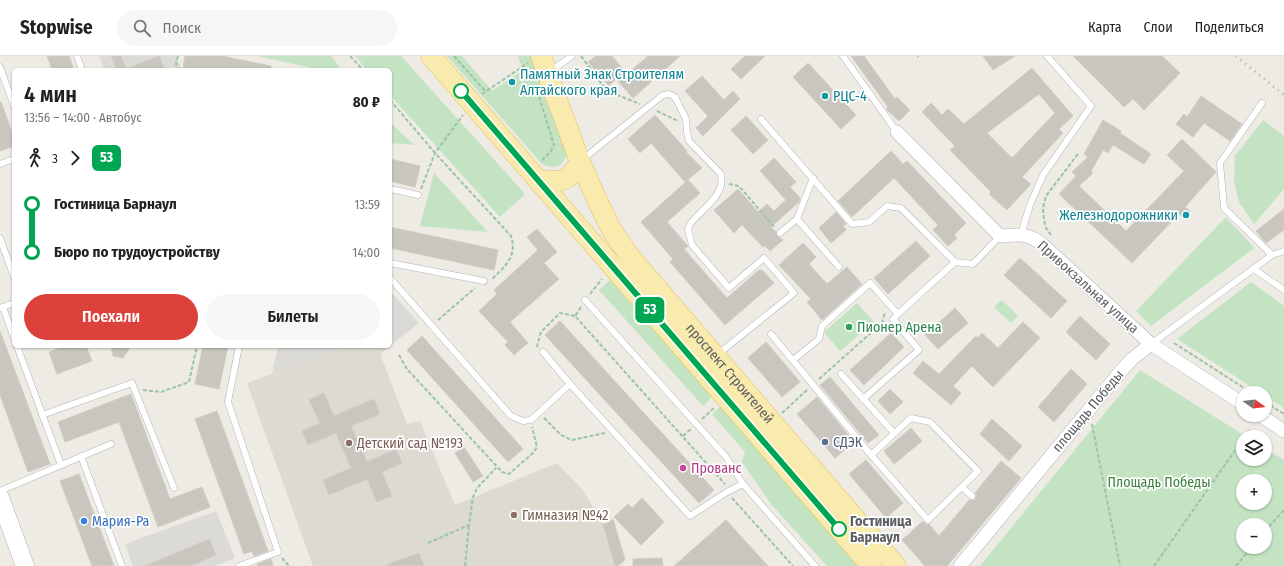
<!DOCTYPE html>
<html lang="ru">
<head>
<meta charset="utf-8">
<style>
  body { margin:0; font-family:"Fira Sans Condensed",sans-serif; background:#f6f6f6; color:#222; height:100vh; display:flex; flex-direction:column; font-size:15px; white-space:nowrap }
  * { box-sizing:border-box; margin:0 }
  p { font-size:13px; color:#767676 }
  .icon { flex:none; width:22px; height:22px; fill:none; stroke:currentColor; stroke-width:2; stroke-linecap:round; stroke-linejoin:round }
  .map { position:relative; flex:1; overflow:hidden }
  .drawer { position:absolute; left:12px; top:12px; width:380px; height:280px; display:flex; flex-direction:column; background:#fff; border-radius:6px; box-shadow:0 1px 3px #0004 }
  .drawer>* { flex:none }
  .badge { padding:0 8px; border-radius:6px; font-size:14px; line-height:26px }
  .needle { width:26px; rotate:104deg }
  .fabs { position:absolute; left:1236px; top:330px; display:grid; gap:8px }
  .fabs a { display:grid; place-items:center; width:36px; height:36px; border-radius:50%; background:#fff; box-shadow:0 1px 3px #0004; font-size:20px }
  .map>.badge { position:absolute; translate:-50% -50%; box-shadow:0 0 0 2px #fff }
  .legs { display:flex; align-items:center; gap:6px; height:44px; padding:0 12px; font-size:13px }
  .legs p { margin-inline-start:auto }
  .head { display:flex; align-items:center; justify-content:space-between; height:68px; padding:0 12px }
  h1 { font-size:22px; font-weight:600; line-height:30px }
  .button { display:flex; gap:8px; margin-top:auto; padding:8px 12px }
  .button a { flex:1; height:46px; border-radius:24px; background:#dc413b; color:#fff; font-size:16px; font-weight:600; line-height:46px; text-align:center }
  .button a+a { background:#f6f6f6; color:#222 }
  ul { padding:0 12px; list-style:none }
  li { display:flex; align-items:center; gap:14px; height:48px; font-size:15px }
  li i { display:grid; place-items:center; width:6px; height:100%; margin:0 5px; background:currentColor }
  li i::after { content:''; width:10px; height:10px; margin:-5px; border:3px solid; border-radius:50%; background:#fff }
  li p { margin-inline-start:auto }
  li:first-child i { background:linear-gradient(#0000 50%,currentColor 0) }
  li:last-child i { background:linear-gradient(currentColor 50%,#0000 0) }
  header { display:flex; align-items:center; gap:24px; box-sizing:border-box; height:56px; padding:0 20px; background:#fff; border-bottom:1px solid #e0e0e0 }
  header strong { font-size:19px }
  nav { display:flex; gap:22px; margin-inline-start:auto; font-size:14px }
  .search { width:280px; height:36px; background:#f6f6f6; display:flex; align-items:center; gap:10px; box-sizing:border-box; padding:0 14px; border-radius:22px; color:#767676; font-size:15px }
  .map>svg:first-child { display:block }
  .industrial { fill:#dcdad6 }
  .education { fill:#dddad2 }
  .green { fill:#c3e3c2; fill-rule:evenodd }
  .building { fill:#c9c6c0; stroke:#d2ccc3; fill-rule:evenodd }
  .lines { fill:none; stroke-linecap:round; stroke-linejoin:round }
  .lane-casing { stroke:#b1b4b8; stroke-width:7 }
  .street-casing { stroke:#b1b4b8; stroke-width:14 }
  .secondary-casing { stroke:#b0b3b8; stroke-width:19 }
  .primary-casing { stroke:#e7bd63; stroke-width:21 }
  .path { stroke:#9cc4a5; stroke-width:2; stroke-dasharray:4 2; stroke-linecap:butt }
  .lane { stroke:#fff; stroke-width:6 }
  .street { stroke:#fff; stroke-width:13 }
  .secondary { stroke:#fff; stroke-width:18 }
  .primary { stroke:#f9eaad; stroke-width:20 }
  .rail { stroke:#b2b3b3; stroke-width:3; stroke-dasharray:1 5; stroke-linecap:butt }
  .line-1-casing { stroke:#fff; stroke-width:9 }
  .line-1 { stroke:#00a651; stroke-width:6 }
  .culture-dot { fill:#0f9aa8; stroke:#fff; stroke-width:1.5 }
  .stop-1-dot { fill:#fff; stroke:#00a651; stroke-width:2 }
  .leisure-dot { fill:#2e9e5b; stroke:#fff; stroke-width:1.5 }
  .service-dot { fill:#5c6f8a; stroke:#fff; stroke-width:1.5 }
  .education-dot { fill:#8d6e63; stroke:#fff; stroke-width:1.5 }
  .hotel-dot { fill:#d1479c; stroke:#fff; stroke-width:1.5 }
  .shop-dot { fill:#3f7fe0; stroke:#fff; stroke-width:1.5 }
  .labels { text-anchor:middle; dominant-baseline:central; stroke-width:3.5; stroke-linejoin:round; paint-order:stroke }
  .culture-label { font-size:14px; fill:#0d838f; stroke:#fff; text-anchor:start }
  .street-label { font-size:14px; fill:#5c5f63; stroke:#fff }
  .leisure-label { font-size:14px; fill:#27864d; stroke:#fff; text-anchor:start }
  .service-label { font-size:14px; fill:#4e5e75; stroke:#fff; text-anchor:start }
  .education-label { font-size:14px; fill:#785e54; stroke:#fff; text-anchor:start }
  .hotel-label { font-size:14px; fill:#b23c85; stroke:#fff; text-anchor:start }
  .park-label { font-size:14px; fill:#3b833c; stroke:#fff }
  .shop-label { font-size:14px; fill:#366cbe; stroke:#fff; text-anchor:start }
  .stop-label { font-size:14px; font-weight:bold; fill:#5c5f63; stroke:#fff; text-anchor:start }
</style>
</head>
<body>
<header>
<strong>Stopwise</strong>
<div class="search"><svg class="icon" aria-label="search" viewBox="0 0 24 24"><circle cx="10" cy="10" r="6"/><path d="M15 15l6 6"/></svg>Поиск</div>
<nav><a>Карта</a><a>Слои</a><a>Поделиться</a></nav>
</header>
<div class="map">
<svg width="1284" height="510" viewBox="0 0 1284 510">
  <rect width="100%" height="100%" fill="#edebe4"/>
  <g class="industrial">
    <path d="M99 0H176L182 14H105Z"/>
    <path d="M390 235 419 267 380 298 377 290H390Z"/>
    <path d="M278 290H348L272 318Z"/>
    <path d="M216 455 235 502 215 510H133L125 488Z"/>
  </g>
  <path class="education" d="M348 290H377L407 368 420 365 455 449 557 407 583 434 603 468 615 510H313L247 327Z"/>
  <g class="green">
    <path d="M257 0H331L342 14H321Z"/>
    <path d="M355 0H401L525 138 500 161 390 39V14H367Z"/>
    <path d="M447 0H462L492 35 523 14 518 0H531L567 96C564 111 556 114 542 108Z"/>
    <path d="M1263 64 1284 80V133L1254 168 1239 146 1234 125 1235 100Z"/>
    <path d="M390 66 414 89 390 87Z"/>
    <path d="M434 117 488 176 420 170Z"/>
    <path d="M1226 161 1254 192 1151 270 1136 255Z"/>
    <path d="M610 224 713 340 703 350 599 234Z"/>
    <path d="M1251 226 1284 250V352L1265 340V337H1261L1177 283Z"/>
    <path d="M1000 245H1003L1018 260 1011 267 994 251Z"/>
    <path d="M857 247 874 266 840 295 824 276Z"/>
    <path d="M1140 314 1247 381H1243V403H1265V392L1284 404V510H980ZM1243 425H1265V447H1243ZM1243 469H1265V491H1243Z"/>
    <path d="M721 350 860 510H827L771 448 742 406 745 396 712 358Z"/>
  </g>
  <g class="building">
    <path d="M47 0H69L74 14H52Z"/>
    <path d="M111 0H121L126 13 159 0 165 14H117Z"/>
    <path d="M185 0H222L271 10V14H193L183 12Z"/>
    <path d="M596 0H612L627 18 648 0H680L633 42 616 23 609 30 588 6Z"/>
    <path d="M745 0H765L741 23 731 13Z"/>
    <path d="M851 0H864L895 43 897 41 910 54 899 65 886 53 888 51Z"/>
    <path d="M983 0H1015L993 14Z"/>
    <path d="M1073 0H1162L1180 17 1144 54 1133 43 1124 51Z"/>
    <path d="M808 7 856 59 841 73 793 21Z"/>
    <path d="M1032 12 1073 60 1059 73 1063 77 1022 121 1031 128 1007 154 989 138 991 136 950 94 955 90 922 56 931 47 942 59 948 53 964 68ZM1039 38 1055 57 1012 102 987 77Z"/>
    <path d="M702 20 724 44 733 35 740 43 703 80 696 72 708 60 685 35Z"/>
    <path d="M1201 40 1242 68 1230 85 1204 67 1193 81 1176 68 1184 58 1187 61Z"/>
    <path d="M0 46H1L14 82V90L0 95Z"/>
    <path d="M655 59 687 95 686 96 702 112 685 126 651 87 640 97 628 83Z"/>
    <path d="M746 60 768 84 753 98 731 74Z"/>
    <path d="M1103 64 1121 75 1120 77 1151 98 1144 108 1113 89 1108 97 1103 94 1091 115 1093 117 1079 130 1126 175 1184 115 1167 99 1182 83 1216 116 1185 151 1190 155 1183 162 1179 158 1132 207 1059 138 1076 120 1072 116 1088 101 1084 98Z"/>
    <path d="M891 95 903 108 907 105 966 167 954 179 957 182 948 190 933 174 938 169 894 122 852 161 838 145Z"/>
    <path d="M774 102 796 126 790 131 800 142 799 146 771 171 776 176 777 180 783 184 770 195 765 190 763 191 742 169 734 177 714 154 738 133 758 156 767 148 774 155 786 144 760 115Z"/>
    <path d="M390 103 420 110 415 131 390 125Z"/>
    <path d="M688 124 700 137 667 166 687 189 688 190 684 193 727 242 759 214H762L774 227 725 269 670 206 673 203 641 166Z"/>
    <path d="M1284 153V174L1266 187 1256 175Z"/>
    <path d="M836 156 846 168 843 170 846 174 831 187 819 172Z"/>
    <path d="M390 171 498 194 494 214 390 192Z"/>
    <path d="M537 173 557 196 544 207 559 223 510 266 528 287 514 299 505 289 508 286 479 255 497 238 494 234 538 194 527 181Z"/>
    <path d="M916 185 930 200 888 238 874 222Z"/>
    <path d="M803 187 816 201 809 208 827 228 847 211 862 228 822 264 807 246 811 243 779 209Z"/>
    <path d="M1020 202 1067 245 1051 262 1004 219Z"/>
    <path d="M955 252 968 267 938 293 925 279Z"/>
    <path d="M1080 260 1110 288 1096 304 1066 276Z"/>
    <path d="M560 265 714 434 699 447 545 279Z"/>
    <path d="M1023 266 1040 282 993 331 972 310 953 330 961 337 951 349 913 317 923 305 939 318 976 280 978 282 982 277 998 292Z"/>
    <path d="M0 275 50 408 28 416 0 339Z"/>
    <path d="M891 277 904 291 864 329 850 314Z"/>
    <path d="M422 280 523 393 508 406 407 294Z"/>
    <path d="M766 286 800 326 782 341 748 302Z"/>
    <path d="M65 290H86L92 305 57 318 49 296Z"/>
    <path d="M111 290H131L123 302 113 300Z"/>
    <path d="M203 290H228L219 333 195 328Z"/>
    <path d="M1071 313 1087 328 1054 366 1038 351Z"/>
    <path d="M830 321 879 379 868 387 820 329Z"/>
    <path d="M890 333 903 346 890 358 878 345Z"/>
    <path d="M324 337 334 360 374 343 380 358 351 370 367 406 396 393 402 407 382 416 392 440 377 446 367 423 329 439 323 424 351 412 336 377 308 389 302 375 320 367 309 344Z"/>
    <path d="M131 338 170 443 202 431 210 451 158 471 119 366 65 386 58 366Z"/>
    <path d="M817 341 854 386 835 402 797 358Z"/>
    <path d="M217 355 268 495 254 500 252 495 244 498 195 363Z"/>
    <path d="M992 363 1022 390 1009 405 980 378Z"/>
    <path d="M911 372 922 385 894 408 884 395Z"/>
    <path d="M464 391 483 420 473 426 455 397Z"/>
    <path d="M866 404 903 447 886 462 849 418Z"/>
    <path d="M1001 405 1021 422 947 510H925L902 484 923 465 926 468H929L939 480 969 444H973L976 443V439L975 437Z"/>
    <path d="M79 418 114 510H92L60 425Z"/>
    <path d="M642 442 664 466 641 489 614 461 628 448 632 452Z"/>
    <path d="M613 463 625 504 618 510H615L603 468 608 467Z"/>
    <path d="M726 464 768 510H674Z"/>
    <path d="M209 483 216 499 190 510H145Z"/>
    <path d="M419 497 424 510H387L386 509Z"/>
    <path d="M662 502 663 510H633V503Z"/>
    <path d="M271 503 273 510H257V508Z"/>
  </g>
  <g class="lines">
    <g class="lane-casing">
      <g id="lane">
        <path d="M77 0 82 14"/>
        <path d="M843 0 897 76"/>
        <path d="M0 11 14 50"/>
        <path d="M549 16 572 0"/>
        <path d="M1262 47 1220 107 1224 152 1272 199"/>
        <path d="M761 63 852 168 869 166 887 150 901 152 955 206"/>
        <path d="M583 103 663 39 669 38 675 41 686 63 687 76 689 85 721 118C726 139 702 153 690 168L688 173 692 189 729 232 764 202 794 237 717 299"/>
        <path d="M0 108 14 103"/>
        <path d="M390 133 418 139"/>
        <path d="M797 163 813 122"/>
        <path d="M780 177 797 163 839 211"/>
        <path d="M1021 178 1030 149 1043 119 1091 50 1047 0"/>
        <path d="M0 182 14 221"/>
        <path d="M390 207 484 225"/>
        <path d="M1254 213 1284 234"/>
        <path d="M390 222 511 360 523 365 531 364 570 328"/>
        <path d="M585 244 726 401 743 428 815 510"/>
        <path d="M3 251 14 282"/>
        <path d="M0 252 14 247"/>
        <path d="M771 278 871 399 928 464 978 415 930 366 911 362 871 399"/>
        <path d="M1151 288 1272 199 1284 195"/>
        <path d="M17 290 61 409"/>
        <path d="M239 290 228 346 278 496 239 510"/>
        <path d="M543 296 570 328 690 460 727 436 743 428"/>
        <path d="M793 304 819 283 822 270 870 227 898 258 955 206 973 208 1000 180"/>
        <path d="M841 318 894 377"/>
        <path d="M863 343 919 294 893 263 898 258"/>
        <path d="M42 359 132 327 174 432"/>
        <path d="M81 400 122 510"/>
        <path d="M962 431 972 440"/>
        <path d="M0 435 111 388"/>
      </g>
    </g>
    <g class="street-casing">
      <g id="street">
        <path d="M897 76 1000 180C1019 179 1026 176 1042 188L1151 288 1243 348"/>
        <path d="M1260 359 1284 375"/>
        <path d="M960 510 1121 315 1132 303 1151 288"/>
      </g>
    </g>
    <g class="secondary-casing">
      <path id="secondary" d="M0 442 25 510"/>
    </g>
    <g class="primary-casing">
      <g id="primary">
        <path d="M431 0 871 510"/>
        <path id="s1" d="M541 0 580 106 598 146 611 173 631 202 896 510"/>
        <path d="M539 125C562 125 567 128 580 106"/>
      </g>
    </g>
    <g class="path">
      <path d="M178 0 176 8 178 14"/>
      <path d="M350 0 363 14"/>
      <path d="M454 0 485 35"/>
      <path d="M581 0 607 35 640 48"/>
      <path d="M482 38 528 7"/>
      <path d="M539 41 554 89 551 95 541 105"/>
      <path d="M390 44 435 97 511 180C518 201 504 211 491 224"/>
      <path d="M657 55 678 65"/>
      <path d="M729 128 739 130 775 172"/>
      <path d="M421 133 435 97 463 59"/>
      <path d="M1051 179 1046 172 1044 164 1043 152 1046 140 1078 98"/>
      <path d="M590 238 602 223"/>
      <path d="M581 251 575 260 725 428"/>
      <path d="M438 264 475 232"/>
      <path d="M1174 287 1252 337"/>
      <path d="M538 291 537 290 541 276 560 257 575 260"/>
      <path d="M399 299 407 313 502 416 509 418 534 396 537 391 532 371"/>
      <path d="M819 323 882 267 885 256"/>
      <path d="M143 334 161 336 189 326 197 290"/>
      <path d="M1265 346 1284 358"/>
      <path d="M782 357 807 334"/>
      <path d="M544 362 561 379 572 384 605 377"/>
      <path d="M702 363 715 351"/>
      <path d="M1092 368 1120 510"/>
      <path d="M683 380 691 373"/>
      <path d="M1244 381 1249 374"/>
      <path d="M732 442 793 510"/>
      <path d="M1265 475 1284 454"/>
      <path d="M428 487 469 469 473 441 477 432 496 412"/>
      <path d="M282 502 289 510"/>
      <path d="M465 510 469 469"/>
      <path d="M1154 510 1243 383"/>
      <path d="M1236 510 1252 491"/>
    </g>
    <use href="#lane" class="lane"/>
    <use href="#street" class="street"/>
    <use href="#secondary" class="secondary"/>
    <use href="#primary" class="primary"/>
    <g class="rail">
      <path d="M918 0 919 1"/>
      <path d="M1236 0 1284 39"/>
    </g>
  </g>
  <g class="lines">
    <g class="line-1-casing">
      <path id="line-1" d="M461 35 839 473"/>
    </g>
    <use href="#line-1" class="line-1"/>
  </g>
  <g class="culture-dot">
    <circle cx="512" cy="26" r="4"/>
    <circle cx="825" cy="40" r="4"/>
    <circle cx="1186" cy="159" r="4"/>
  </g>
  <g class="stop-1-dot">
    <circle cx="461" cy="35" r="7"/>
    <circle cx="839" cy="473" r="7"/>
  </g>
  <circle class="leisure-dot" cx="849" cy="271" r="4"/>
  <circle class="service-dot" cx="825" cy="386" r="4"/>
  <g class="education-dot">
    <circle cx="349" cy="387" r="4"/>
    <circle cx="514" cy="459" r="4"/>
  </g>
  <circle class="hotel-dot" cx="683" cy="412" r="4"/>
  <circle class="shop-dot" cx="84" cy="465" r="4"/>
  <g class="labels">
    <g class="culture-label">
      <text x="520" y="18">Памятный Знак Строителям<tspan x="520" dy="16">Алтайского края</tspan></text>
      <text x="833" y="40">РЦС-4</text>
      <text x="1178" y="159" text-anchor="end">Железнодорожники</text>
    </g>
    <g class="street-label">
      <text transform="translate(1088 231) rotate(42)">Привокзальная улица</text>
      <text stroke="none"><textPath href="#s1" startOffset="374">проспект Строителей</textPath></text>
      <text transform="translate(1088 355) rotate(-50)">площадь Победы</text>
    </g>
    <g class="leisure-label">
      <text x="857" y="271">Пионер Арена</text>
    </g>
    <g class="service-label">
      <text x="833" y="386">СДЭК</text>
    </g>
    <g class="education-label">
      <text x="357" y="387">Детский сад №193</text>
      <text x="522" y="459">Гимназия №42</text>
    </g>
    <g class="hotel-label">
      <text x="691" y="412">Прованс</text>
    </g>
    <g class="park-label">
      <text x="1159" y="426">Площадь Победы</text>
    </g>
    <g class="shop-label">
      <text x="92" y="465">Мария-Ра</text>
    </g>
    <g class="stop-label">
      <text x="850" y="465">Гостиница<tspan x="850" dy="16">Барнаул</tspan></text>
    </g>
  </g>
</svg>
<div class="fabs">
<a><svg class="needle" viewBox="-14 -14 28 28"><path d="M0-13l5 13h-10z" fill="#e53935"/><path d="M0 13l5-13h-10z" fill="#767676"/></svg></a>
<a><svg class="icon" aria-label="layers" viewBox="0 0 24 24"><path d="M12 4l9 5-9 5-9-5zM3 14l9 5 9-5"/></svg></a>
<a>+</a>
<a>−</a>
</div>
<b class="badge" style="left:650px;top:254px;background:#00a651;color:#fff">53</b>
<section class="drawer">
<div class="head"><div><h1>4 мин</h1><p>13:56 – 14:00 · Автобус</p></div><b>80 ₽</b></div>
<div class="legs"><svg class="icon" aria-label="walk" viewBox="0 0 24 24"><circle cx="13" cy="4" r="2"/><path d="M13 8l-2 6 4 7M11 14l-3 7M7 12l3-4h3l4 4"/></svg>3<svg class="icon" aria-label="forward" viewBox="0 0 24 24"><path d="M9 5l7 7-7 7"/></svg><b class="badge" style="background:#00a651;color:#fff">53</b></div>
<ul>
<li><i style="color:#00a651"></i><b>Гостиница Барнаул</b><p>13:59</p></li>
<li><i style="color:#00a651"></i><b>Бюро по трудоустройству</b><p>14:00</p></li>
</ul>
<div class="button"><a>Поехали</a><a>Билеты</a></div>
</section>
</div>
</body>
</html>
